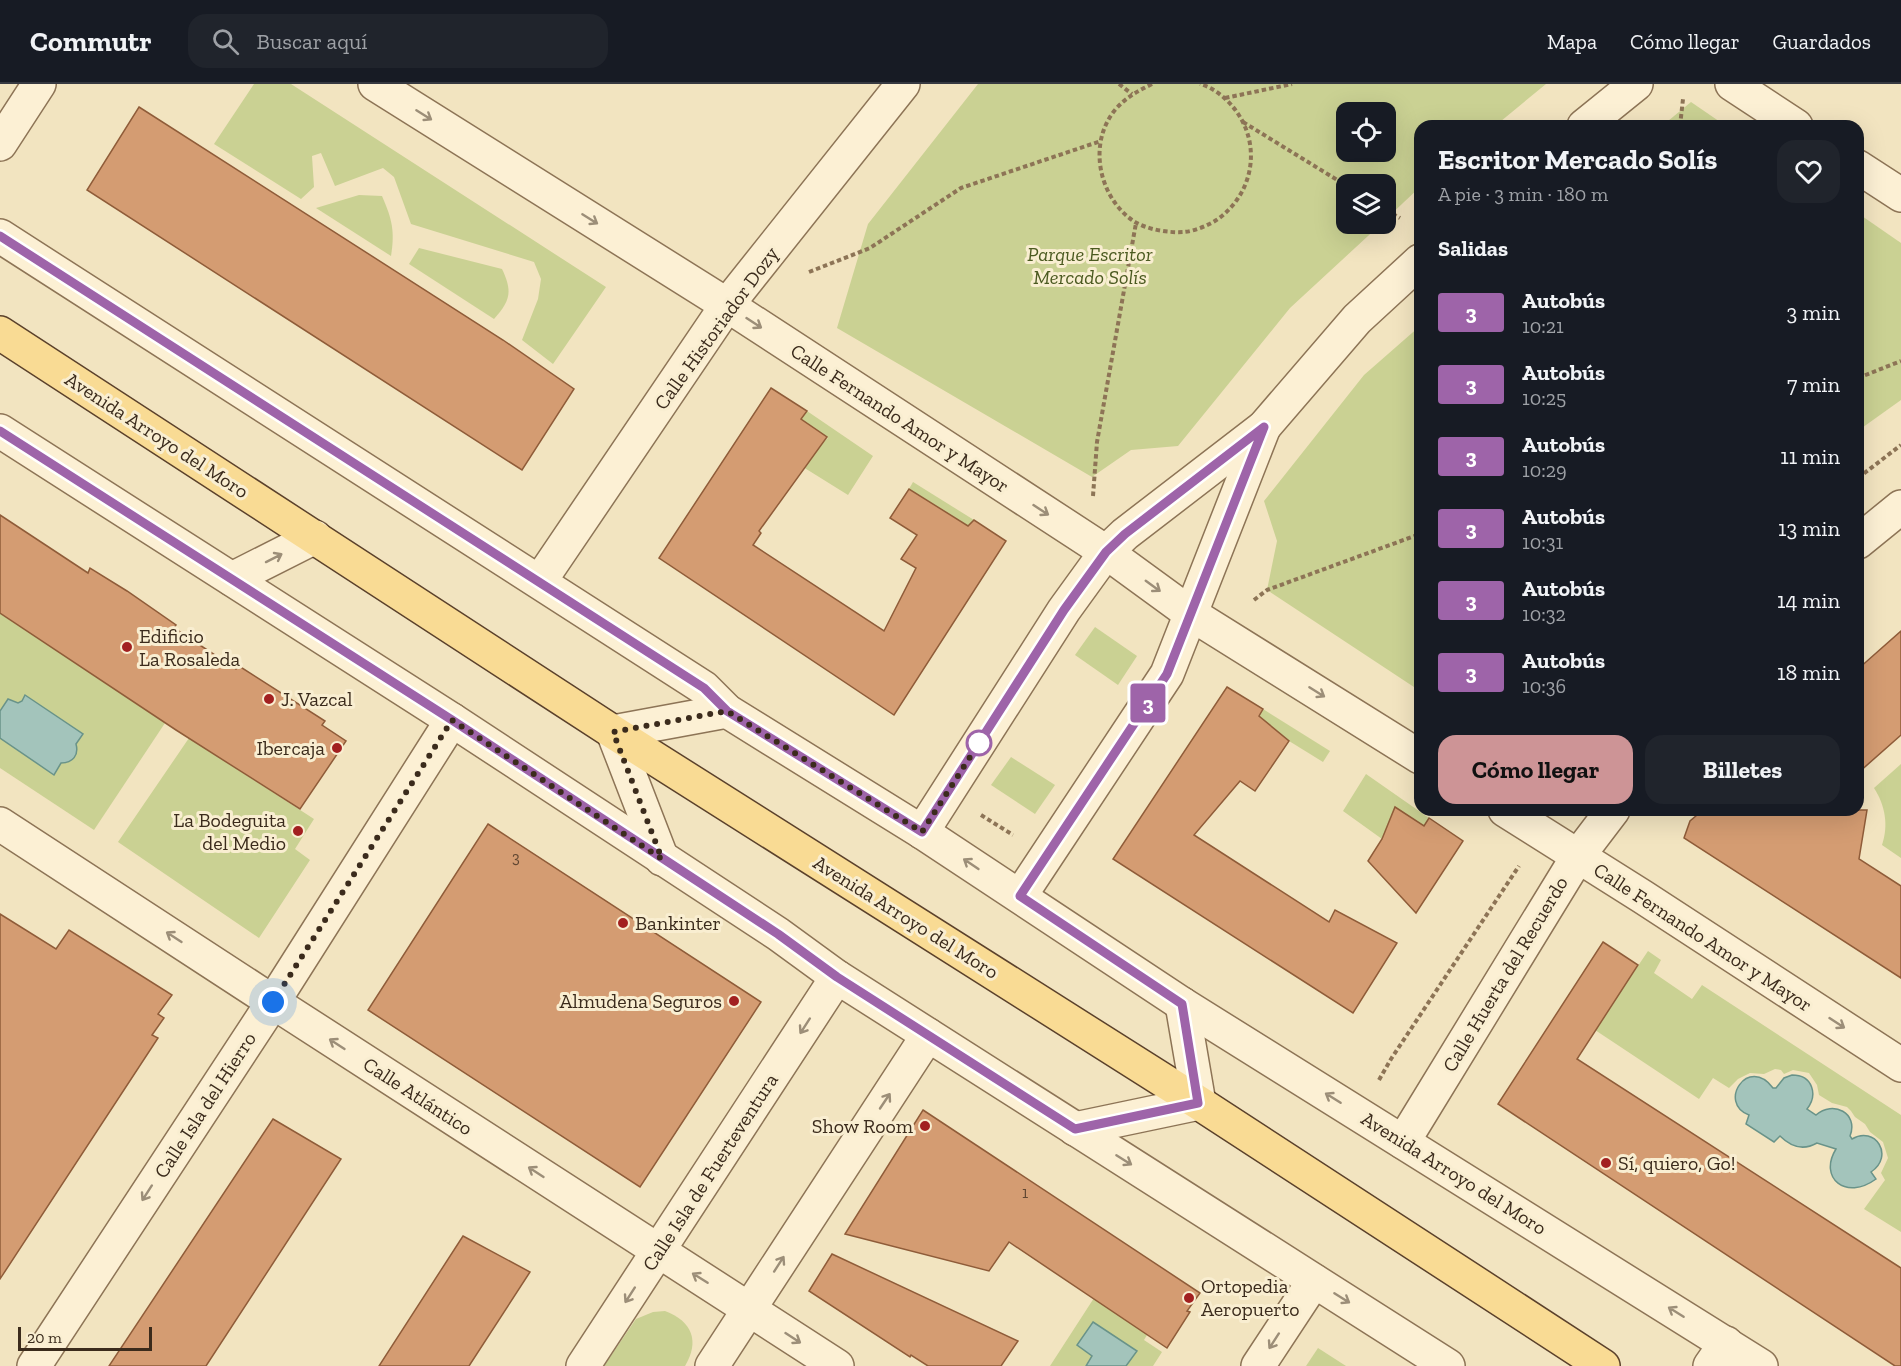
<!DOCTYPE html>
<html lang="es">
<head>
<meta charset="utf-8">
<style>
  body { margin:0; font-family:"Zilla Slab",serif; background:#20242c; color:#f1f3f6; height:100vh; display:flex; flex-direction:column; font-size:22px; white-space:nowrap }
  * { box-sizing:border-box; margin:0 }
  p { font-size:20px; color:#9ea1a6 }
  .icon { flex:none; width:33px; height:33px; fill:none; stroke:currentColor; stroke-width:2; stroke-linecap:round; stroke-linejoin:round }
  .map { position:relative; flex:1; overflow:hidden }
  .panel { position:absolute; left:1414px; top:36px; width:450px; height:696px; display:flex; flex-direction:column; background:#171b24; border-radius:18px; box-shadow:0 6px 24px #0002 }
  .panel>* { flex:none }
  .badge { padding:0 12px; border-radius:4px; font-size:21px; line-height:39px }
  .tools { position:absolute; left:1336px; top:18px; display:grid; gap:12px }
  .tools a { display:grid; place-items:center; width:60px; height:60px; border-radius:12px; background:#171b24; box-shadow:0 6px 24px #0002; font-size:30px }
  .scale { position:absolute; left:18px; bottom:15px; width:134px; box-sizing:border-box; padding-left:6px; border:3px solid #3b2b1c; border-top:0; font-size:16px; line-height:21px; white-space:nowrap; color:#3b2b1c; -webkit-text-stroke:4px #f9eed1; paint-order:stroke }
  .you { position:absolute; width:30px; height:30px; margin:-15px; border:4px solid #fff; border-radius:50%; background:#1a73e8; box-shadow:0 0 0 9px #1a73e833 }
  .map>.badge { position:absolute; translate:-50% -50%; box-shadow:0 0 0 3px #fff }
  h2 { padding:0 24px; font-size:22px; line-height:54px }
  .round { display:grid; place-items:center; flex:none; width:63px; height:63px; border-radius:18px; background:#20242c }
  .head { display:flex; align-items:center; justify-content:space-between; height:102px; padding:0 24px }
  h1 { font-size:28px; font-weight:800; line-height:45px }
  .button { display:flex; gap:12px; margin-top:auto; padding:12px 24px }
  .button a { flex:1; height:69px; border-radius:18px; background:#cd9496; color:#111; font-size:24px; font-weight:800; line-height:69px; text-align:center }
  .button a+a { background:#20242c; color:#f1f3f6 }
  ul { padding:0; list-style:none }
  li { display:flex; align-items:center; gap:18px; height:72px; padding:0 24px }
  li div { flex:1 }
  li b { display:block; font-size:22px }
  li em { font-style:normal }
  li .badge { min-width:66px; font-weight:700; text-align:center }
  header { display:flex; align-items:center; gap:36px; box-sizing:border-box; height:84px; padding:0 30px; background:#171b24; border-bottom:2px solid #363941 }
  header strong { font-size:28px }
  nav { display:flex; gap:33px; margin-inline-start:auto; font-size:21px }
  .search { width:420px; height:54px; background:#20242c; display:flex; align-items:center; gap:15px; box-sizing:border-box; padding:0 21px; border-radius:18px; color:#9ea1a6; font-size:22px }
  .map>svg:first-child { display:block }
  .green { fill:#cad193; fill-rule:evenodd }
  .water { fill:#a3c4bb; stroke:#699389; stroke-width:1.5 }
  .building { fill:#d49c72; stroke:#8f5c39; stroke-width:1.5 }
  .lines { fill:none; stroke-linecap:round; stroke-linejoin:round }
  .minor-casing { stroke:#8d7456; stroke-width:36 }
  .tertiary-casing { stroke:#8d7456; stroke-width:36 }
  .primary-casing { stroke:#5b412b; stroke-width:36 }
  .path { stroke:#8d7456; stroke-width:4; stroke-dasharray:4.5 3; stroke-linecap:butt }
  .minor { stroke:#fcf0d4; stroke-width:33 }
  .tertiary { stroke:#fcf0d4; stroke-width:33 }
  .primary { stroke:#f9db94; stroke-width:33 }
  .oneway { stroke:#9c8e78 }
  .line-casing { stroke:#fff; stroke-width:14 }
  .line { stroke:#9e64a9; stroke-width:9 }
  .walk { stroke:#3b2b1c; stroke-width:6; stroke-dasharray:0 10.8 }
  .poi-dot { fill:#a22020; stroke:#f9eed1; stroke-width:2 }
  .stop-dot { fill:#fff; stroke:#9e64a9; stroke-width:3 }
  .labels { text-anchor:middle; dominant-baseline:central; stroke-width:6; stroke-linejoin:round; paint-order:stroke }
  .number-label { font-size:16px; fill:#614732 }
  .park-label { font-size:20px; font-style:italic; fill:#4b5a20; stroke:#f9eed1 }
  .street-label { font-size:20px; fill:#3b2b1c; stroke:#f9eed1 }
  .poi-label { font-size:20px; fill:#3b2b1c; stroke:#f9eed1; text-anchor:start }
</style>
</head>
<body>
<header>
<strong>Commutr</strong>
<div class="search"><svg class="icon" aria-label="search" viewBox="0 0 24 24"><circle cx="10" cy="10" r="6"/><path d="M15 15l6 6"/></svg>Buscar aquí</div>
<nav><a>Mapa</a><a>Cómo llegar</a><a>Guardados</a></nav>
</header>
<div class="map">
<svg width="1901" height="1282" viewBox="0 0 1901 1282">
  <rect width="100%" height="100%" fill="#f2e4c0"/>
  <g class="green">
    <path d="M254 0H291L606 203 553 280 522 256 538 215 541 195 534 178 411 140 394 93 383 84 335 102 321 69 312 72 314 103 301 115 214 60Z"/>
    <path d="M978 0H1546L1495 42H1420V103L1386 135V100H1347V140H1381L1290 224 1178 362 1131 366 1092 393 837 244 868 140ZM1347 28H1386V68H1347Z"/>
    <path d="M1691 18 1726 42H1662Z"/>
    <path d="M359 111 382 112C392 135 395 147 391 172L316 124Z"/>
    <path d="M1859 130 1901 159V316L1859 346Z"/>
    <path d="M419 164 502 185C513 208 510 217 494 235L409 180Z"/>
    <path d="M1420 242V607L1267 506 1277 457 1264 417 1364 291Z"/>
    <path d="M807 327 873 372 848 411 803 383 821 360 828 354 801 335Z"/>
    <path d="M913 398 974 436 968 442 909 405Z"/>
    <path d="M0 529 165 639 94 746 0 684Z"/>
    <path d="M1095 543 1137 572 1118 601 1075 571Z"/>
    <path d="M1263 625 1330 667 1323 678 1289 657 1259 632Z"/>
    <path d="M189 654 314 735 295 765 310 776 259 854 118 758Z"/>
    <path d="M1011 673 1055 701 1035 730 991 701Z"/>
    <path d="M1901 680V774L1882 761C1889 741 1885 721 1874 704Z"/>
    <path d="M1366 690 1429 734 1424 742 1395 723 1382 755 1343 727Z"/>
    <path d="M1648 867 1661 876 1654 889 1692 915 1702 901 1901 1031V1148L1864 1125 1885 1096 1881 1089 1888 1074 1883 1058 1870 1048 1865 1040 1855 1033 1851 1027 1847 1023 1832 1019 1819 1011 1817 1001 1809 989 1793 986 1784 990 1781 986 1775 985 1764 990 1750 989 1738 995 1729 1004 1713 994 1699 1015 1595 946Z"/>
    <path d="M1094 1214 1150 1246 1144 1256 1162 1268 1153 1282H1126L1136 1267 1092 1272 1086 1282H1050Z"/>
    <path d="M665 1227C692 1237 700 1257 685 1282H604L636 1235 653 1228Z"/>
    <path d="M1318 1264 1346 1282H1306Z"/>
  </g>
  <g class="water">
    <path d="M25 611 83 650 76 660C79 671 73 679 61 679L54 691 0 654V627L8 615 18 619 22 617Z"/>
    <path d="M1792 991C1813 991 1818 1011 1807 1025L1816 1031C1833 1016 1859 1029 1850 1052L1852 1055C1875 1041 1895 1072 1871 1088L1876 1095C1846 1117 1818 1094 1836 1065L1817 1059C1803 1067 1791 1063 1780 1052L1774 1058 1746 1040 1749 1031C1717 1019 1748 971 1773 1004H1776L1784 994Z"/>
    <path d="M1093 1238 1137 1267 1126 1282H1086L1092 1272 1077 1261Z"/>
  </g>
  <g class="building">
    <path d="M139 23 503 256 574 305 522 386 87 106Z"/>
    <path d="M771 304 807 327 801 335 827 353 759 447 761 449 753 461 884 547 916 484 901 475 917 451 890 434 909 405 968 442 974 436 1006 457 894 631 659 474Z"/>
    <path d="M0 431 88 489 90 484 127 507 176 541 174 544 236 585 239 582 325 637 322 641 346 657 300 725 176 646 0 529Z"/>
    <path d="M1901 547V651L1858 689V585Z"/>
    <path d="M1227 603 1263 625 1259 632 1289 657 1255 707 1240 697 1194 751 1329 838 1335 826 1397 859 1353 929 1113 775Z"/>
    <path d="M1395 723 1424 742 1429 734 1463 757 1416 829 1368 777 1382 755Z"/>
    <path d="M1703 726H1867L1859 775 1901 802V894L1684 754 1690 737Z"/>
    <path d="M488 740 761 918 640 1103 368 926Z"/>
    <path d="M0 830 56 865 69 846 172 911 158 930 164 934 152 951 158 954 0 1195Z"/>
    <path d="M1603 858 1638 881 1577 975 1901 1184V1282H1895L1498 1020Z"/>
    <path d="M923 1026 1200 1209 1187 1227 1190 1228 1167 1264 1009 1158 989 1187 845 1150Z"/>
    <path d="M273 1035 341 1075 206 1282H109Z"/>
    <path d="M463 1152 530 1188 469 1282H379Z"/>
    <path d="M832 1170 1018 1257 1001 1282H928L911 1271 910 1273 809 1207Z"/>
  </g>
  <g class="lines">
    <g class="minor-casing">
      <g id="minor">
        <path d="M375 0 727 221 1106 468 1191 530 1420 673"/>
        <path d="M1732 0 1796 42"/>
        <path d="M1584 42 1636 0"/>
        <path d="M0 60 39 0"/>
        <path d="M1858 83 1901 111"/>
        <path d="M1858 458 1901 423"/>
        <path d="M540 497 727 221 903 0"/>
        <path d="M1505 726 1643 813 1901 981"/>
        <path d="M0 740 273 918 837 1282"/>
        <path d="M922 748 1064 526 1106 468 1125 450 1264 343 1357 235 1420 177"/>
        <path d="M1020 812 1167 590 1264 343"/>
        <path d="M1403 1058 1578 772 1613 726"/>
        <path d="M34 1282 273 918 452 636"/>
        <path d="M583 1282 837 893"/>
        <path d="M712 1282 928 951"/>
        <path d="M1258 1282 1314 1197"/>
      </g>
    </g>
    <g class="tertiary-casing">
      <g id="tertiary">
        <path d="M0 152 704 604 727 627 922 748 1182 920 1761 1282"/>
        <path d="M0 347 452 636 778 850 837 893 1448 1282"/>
        <path d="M232 495 315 453"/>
        <path d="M662 775 613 648 727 627"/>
        <path d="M1075 1045 1199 1019 1182 920"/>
        <path d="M1710 1282 1726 1259"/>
      </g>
    </g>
    <g class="primary-casing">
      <path id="primary" d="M0 249 613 648 1199 1019 1603 1282"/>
    </g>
    <g class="path">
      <path d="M1119 0 1132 10"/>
      <path d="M1152 0C1138 7 1126 13 1115 26 1087 60 1099 115 1135 138 1149 146 1169 149 1184 148 1195 147 1209 141 1218 135 1255 108 1262 58 1233 23 1225 13 1212 3 1200 0"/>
      <path d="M1225 14 1292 0"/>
      <path d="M1243 38 1347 102"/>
      <path d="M1680 42 1683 15"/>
      <path d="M1386 126 1400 134"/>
      <path d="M809 188 870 164 961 104 1101 57"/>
      <path d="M1858 294 1901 277"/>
      <path d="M1858 394 1901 361"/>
      <path d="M1093 412 1097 358 1136 139"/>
      <path d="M1254 516 1267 506 1420 450"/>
      <path d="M981 731 1013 751"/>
      <path d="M1379 996 1391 975 1519 782"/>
    </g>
    <use href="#minor" class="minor"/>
    <use href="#tertiary" class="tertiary"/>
    <use href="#primary" class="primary"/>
  </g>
  <defs><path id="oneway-shaft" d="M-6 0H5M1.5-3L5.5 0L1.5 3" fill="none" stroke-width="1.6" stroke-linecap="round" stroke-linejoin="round" transform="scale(1.5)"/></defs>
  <g class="oneway">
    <use href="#oneway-shaft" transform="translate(424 31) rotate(32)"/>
    <use href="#oneway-shaft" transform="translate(590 135) rotate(32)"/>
    <use href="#oneway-shaft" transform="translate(754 239) rotate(33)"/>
    <use href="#oneway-shaft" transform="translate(1041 426) rotate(33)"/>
    <use href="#oneway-shaft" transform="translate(274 474) rotate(-27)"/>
    <use href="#oneway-shaft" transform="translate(1153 502) rotate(36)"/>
    <use href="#oneway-shaft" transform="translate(1317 608) rotate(32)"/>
    <use href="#oneway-shaft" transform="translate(971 780) rotate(-146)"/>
    <use href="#oneway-shaft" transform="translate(174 853) rotate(-147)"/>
    <use href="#oneway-shaft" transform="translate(1837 939) rotate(33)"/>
    <use href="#oneway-shaft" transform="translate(805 942) rotate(123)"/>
    <use href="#oneway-shaft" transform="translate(337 960) rotate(-147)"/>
    <use href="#oneway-shaft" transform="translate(1333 1014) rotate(-148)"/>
    <use href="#oneway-shaft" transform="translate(885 1017) rotate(-56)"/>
    <use href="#oneway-shaft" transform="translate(1124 1076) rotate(32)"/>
    <use href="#oneway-shaft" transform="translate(536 1088) rotate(-147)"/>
    <use href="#oneway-shaft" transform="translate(147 1109) rotate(123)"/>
    <use href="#oneway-shaft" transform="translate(779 1180) rotate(-57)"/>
    <use href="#oneway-shaft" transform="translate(700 1194) rotate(-148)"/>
    <use href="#oneway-shaft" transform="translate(630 1211) rotate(123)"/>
    <use href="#oneway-shaft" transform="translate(1342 1214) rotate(32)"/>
    <use href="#oneway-shaft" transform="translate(1676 1228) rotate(-148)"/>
    <use href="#oneway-shaft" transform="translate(793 1254) rotate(33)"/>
    <use href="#oneway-shaft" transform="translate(1274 1257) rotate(123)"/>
  </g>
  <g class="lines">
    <g class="line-casing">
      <path id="line" d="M0 152 704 604 727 627 922 748 1064 526 1106 468 1125 450 1264 343 1167 590 1020 812 1182 920 1198 1019 1075 1045 837 893 778 850 452 636 0 347"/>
    </g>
    <use href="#line" class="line"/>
    <path class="walk" d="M273 918 452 636 662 775 613 648 727 627 922 748 979 659"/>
  </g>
  <g class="poi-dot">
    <circle cx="127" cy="563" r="6"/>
    <circle cx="269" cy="615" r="6"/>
    <circle cx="337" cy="664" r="6"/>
    <circle cx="298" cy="747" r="6"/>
    <circle cx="623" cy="839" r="6"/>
    <circle cx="734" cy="917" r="6"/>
    <circle cx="925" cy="1042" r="6"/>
    <circle cx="1606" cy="1079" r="6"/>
    <circle cx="1189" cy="1214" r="6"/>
  </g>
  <circle class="stop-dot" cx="979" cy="659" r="12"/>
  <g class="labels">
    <g class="number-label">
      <text x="516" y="773">3</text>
      <text x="1025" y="1108">1</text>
    </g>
    <g class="park-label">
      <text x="1090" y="170">Parque Escritor<tspan x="1090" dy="23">Mercado Solís</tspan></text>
    </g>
    <g class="street-label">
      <text transform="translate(716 244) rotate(-54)">Calle Historiador Dozy</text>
      <text transform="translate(900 334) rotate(33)">Calle Fernando Amor y Mayor</text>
      <text transform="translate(157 351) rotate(33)">Avenida Arroyo del Moro</text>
      <text transform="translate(906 833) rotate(32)">Avenida Arroyo del Moro</text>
      <text transform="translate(1703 853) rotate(33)">Calle Fernando Amor y Mayor</text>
      <text transform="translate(1505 890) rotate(-59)">Calle Huerta del Recuerdo</text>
      <text transform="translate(418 1012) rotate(33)">Calle Atlántico</text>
      <text transform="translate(205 1021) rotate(-57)">Calle Isla del Hierro</text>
      <text transform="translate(710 1088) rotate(-57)">Calle Isla de Fuerteventura</text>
      <text transform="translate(1454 1089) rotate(32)">Avenida Arroyo del Moro</text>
    </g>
    <g class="poi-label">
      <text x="139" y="552">Edificio<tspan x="139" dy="23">La Rosaleda</tspan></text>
      <text x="281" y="615">J. Vazcal</text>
      <text x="325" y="664" text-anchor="end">Ibercaja</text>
      <text x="286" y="736" text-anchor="end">La Bodeguita<tspan x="286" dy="23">del Medio</tspan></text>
      <text x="635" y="839">Bankinter</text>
      <text x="722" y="917" text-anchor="end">Almudena Seguros</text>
      <text x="913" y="1042" text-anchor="end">Show Room</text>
      <text x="1618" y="1079">Sí, quiero, Go!</text>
      <text x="1201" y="1202">Ortopedia<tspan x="1201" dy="23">Aeropuerto</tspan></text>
    </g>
  </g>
</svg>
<div class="tools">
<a><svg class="icon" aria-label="locate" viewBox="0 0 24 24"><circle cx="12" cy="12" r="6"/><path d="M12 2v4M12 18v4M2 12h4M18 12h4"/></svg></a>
<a><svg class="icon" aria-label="layers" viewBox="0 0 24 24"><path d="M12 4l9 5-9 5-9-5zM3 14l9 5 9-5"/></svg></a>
</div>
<div class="scale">20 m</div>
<div class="you" style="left:273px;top:918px"></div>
<b class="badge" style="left:1148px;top:619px;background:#9e64a9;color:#fff">3</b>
<section class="panel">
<div class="head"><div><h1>Escritor Mercado Solís</h1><p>A pie · 3 min · 180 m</p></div><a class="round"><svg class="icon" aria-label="heart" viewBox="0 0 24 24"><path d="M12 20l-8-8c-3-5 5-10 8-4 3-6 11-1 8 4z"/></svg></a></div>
<h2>Salidas</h2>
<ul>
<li><span class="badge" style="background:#9e64a9;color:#fff">3</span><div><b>Autobús</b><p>10:21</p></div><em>3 min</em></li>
<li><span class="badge" style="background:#9e64a9;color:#fff">3</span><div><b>Autobús</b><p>10:25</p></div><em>7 min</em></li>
<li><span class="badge" style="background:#9e64a9;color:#fff">3</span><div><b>Autobús</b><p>10:29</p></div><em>11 min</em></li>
<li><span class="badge" style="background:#9e64a9;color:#fff">3</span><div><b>Autobús</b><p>10:31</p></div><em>13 min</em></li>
<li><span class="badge" style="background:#9e64a9;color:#fff">3</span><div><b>Autobús</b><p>10:32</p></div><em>14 min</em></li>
<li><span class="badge" style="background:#9e64a9;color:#fff">3</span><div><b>Autobús</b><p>10:36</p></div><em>18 min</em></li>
</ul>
<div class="button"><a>Cómo llegar</a><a>Billetes</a></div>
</section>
</div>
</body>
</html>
